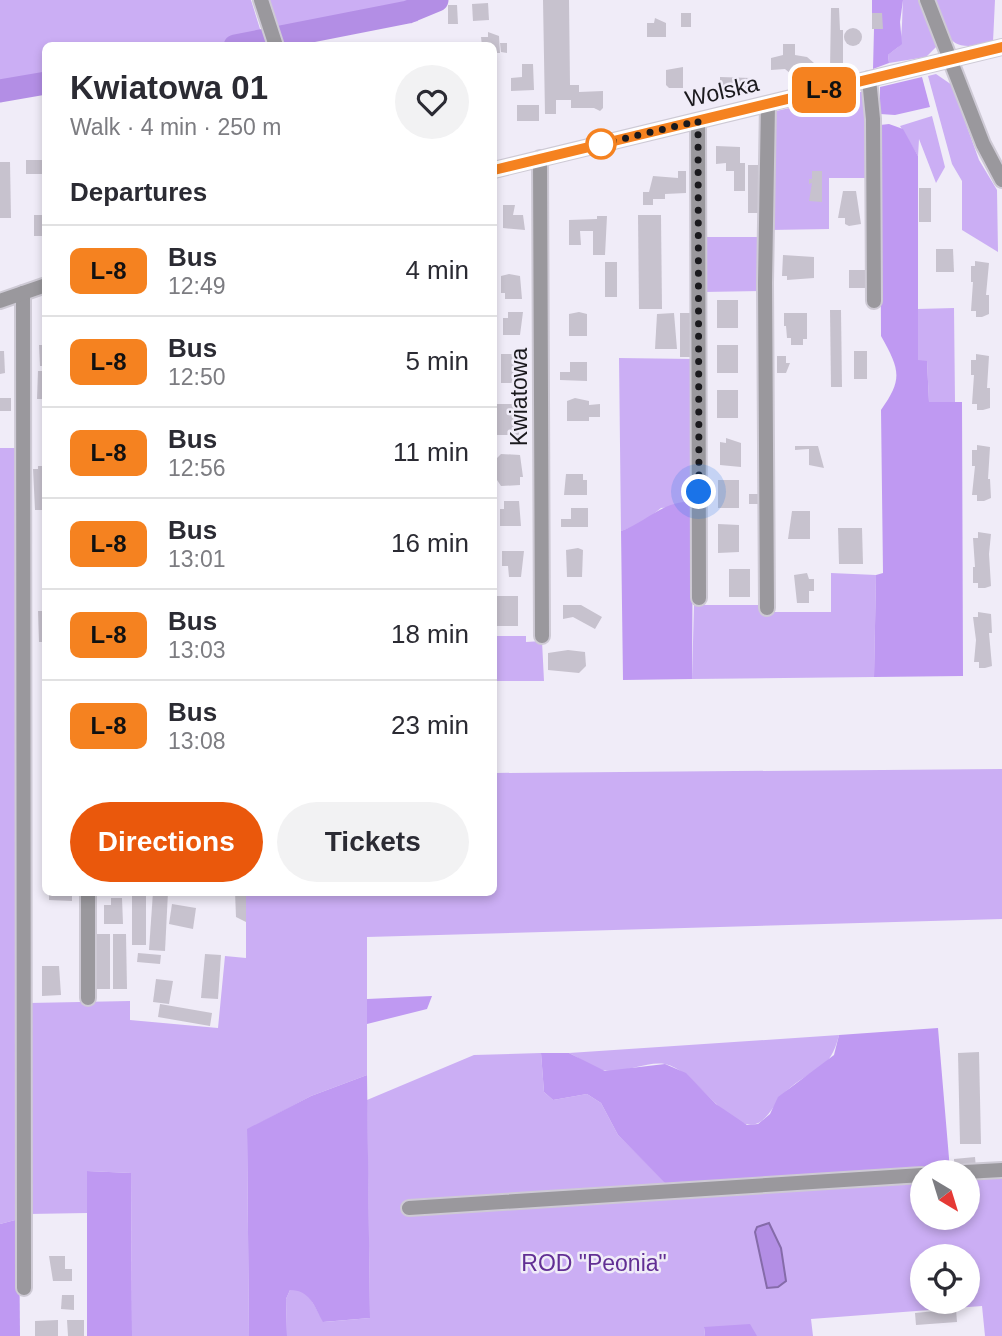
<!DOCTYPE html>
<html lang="en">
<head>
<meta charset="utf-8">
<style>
  body { margin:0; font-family:Helvetica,sans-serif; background:#f2f2f3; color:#2b2b33; height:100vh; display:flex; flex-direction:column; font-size:26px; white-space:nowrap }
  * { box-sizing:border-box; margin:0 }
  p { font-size:23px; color:#7c7c81 }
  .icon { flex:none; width:38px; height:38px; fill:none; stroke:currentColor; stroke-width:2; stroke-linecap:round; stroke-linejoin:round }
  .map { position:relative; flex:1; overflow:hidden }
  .panel { position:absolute; left:42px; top:42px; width:455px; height:854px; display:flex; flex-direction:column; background:#fff; border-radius:10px; box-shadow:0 4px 10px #0003 }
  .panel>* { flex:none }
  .badge { padding:0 14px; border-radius:10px; font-size:24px; line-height:46px }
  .needle { width:46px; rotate:142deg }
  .tools { position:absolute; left:910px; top:1160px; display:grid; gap:14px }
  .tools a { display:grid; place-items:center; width:70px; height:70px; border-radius:50%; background:#fff; box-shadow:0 4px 10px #0003; font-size:35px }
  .you { position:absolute; width:35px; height:35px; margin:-18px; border:5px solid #fff; border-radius:50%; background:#1a73e8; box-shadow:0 0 0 10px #1a73e833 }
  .map>.badge { position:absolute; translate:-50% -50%; box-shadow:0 0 0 4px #fff }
  h2 { padding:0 28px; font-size:26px; line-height:63px }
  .round { display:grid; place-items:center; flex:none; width:74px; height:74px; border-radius:37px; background:#f2f2f3 }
  .summary { display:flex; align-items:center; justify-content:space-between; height:119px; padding:0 28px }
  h1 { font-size:33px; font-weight:600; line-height:52px }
  .cta { display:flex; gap:14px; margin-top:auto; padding:14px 28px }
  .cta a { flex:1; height:80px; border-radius:42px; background:#ea580c; color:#fff; font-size:28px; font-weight:600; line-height:80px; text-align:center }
  .cta a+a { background:#f2f2f3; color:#2b2b33 }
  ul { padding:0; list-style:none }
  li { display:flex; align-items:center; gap:21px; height:91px; padding:0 28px; border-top:2px solid #e1e1e2 }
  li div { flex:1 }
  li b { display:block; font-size:26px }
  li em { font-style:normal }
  li .badge { min-width:77px; font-weight:700; text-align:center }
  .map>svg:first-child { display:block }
  .green { fill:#cbaef4; fill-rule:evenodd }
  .forest { fill:#bf99f2 }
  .water { fill:#b38ee5; stroke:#856ba9; stroke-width:2 }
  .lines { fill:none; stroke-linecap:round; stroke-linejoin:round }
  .river { stroke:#b38ee5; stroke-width:23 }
  .building { fill:#c7c2ce }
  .minor-casing { stroke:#cecad5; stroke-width:18 }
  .minor { stroke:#9a989d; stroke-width:14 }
  .line-casing { stroke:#fff; stroke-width:16 }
  .line { stroke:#f58220; stroke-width:10 }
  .walk { stroke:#1a191d; stroke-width:7; stroke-dasharray:0 12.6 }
  .stop-dot { fill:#fff; stroke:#f58220; stroke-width:3.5 }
  .labels { text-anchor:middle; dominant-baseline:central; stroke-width:5; stroke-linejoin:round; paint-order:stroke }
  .street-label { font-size:23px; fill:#1a191d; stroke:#f0ecf8 }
  .park-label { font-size:23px; fill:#622f94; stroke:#f0ecf8 }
</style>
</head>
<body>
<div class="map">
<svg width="1002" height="1336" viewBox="0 0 1002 1336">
  <rect width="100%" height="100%" fill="#f0ecf8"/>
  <g class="green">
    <path d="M0 0H251L265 45 46 46 45 92 0 101Z"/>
    <path d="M268 0H448L429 12 418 14V21L313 41 312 46 281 45Z"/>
    <path d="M903 0H922L937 46 926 57 889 63 888 55C891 52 895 50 898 47 903 42 902 10 903 0Z"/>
    <path d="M933 0H995L993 42C946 54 949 38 933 0Z"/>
    <path d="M936 74 952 85 979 160 997 190 998 252 962 230V181L952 164 928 76Z"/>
    <path d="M865 91 868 178H829V229L770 230 772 112Z"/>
    <path d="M932 116 945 167 936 183 919 139 918 156 900 126Z"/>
    <path d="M703 237H761V291L703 292Z"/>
    <path d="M954 308 955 402H929L927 361H918L917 309Z"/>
    <path d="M619 358 693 359V505L661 508 641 524 621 531Z"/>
    <path d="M0 448H18L19 1219 0 1224Z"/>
    <path d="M831 573 876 575 874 677 692 679 694 605H763V612H831Z"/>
    <path d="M494 636H526V642L542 641 544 681H494Z"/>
    <path d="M1002 769V919L367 937V1075L311 1096 247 1130 249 1336H132L131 1173 87 1171V1213L29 1214V1003L130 1001V1020L218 1028 225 956 246 958V893L494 892V773Z"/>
    <path d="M839 1035C830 1071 817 1066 791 1087 778 1097 770 1116 760 1122 732 1139 696 1069 665 1064 645 1061 622 1075 602 1070 590 1067 580 1058 569 1053Z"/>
    <path d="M541 1053 544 1092 553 1100 587 1094 601 1103 618 1135 669 1186 1002 1166V1336H985L982 1306 811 1319 813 1336H757L704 1328 705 1336H287L286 1299 290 1290H302L310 1298 324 1322 370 1318 367 1100 474 1055ZM922 1172H968V1218H922ZM922 1256H968V1302H922Z"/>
  </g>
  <g class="forest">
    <path d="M872 0H903L900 22 902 44 888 55 889 63 873 69 874 29H882V13H872Z"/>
    <path d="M922 77 930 107 895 115 880 114V87Z"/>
    <path d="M889 124 903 129 918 156V360L927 361 929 402H962L963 676 874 677 876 575 883 573 881 410C903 379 900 370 881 336L880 125Z"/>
    <path d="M683 502 693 505 692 679 623 680 621 531C644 523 659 505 683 502Z"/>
    <path d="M432 996 427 1009 367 1024V999Z"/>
    <path d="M938 1028 950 1170 669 1187 618 1135 601 1103 587 1094 553 1100 544 1092 541 1053H569L605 1071 665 1064 686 1073 716 1104 747 1125 758 1124 770 1114 778 1097 834 1055 839 1035Z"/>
    <path d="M367 1075 370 1318 323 1322C314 1306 310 1290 290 1290L286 1299 287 1336H249L247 1129 311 1096Z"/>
    <path d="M87 1171 131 1173 132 1336H87Z"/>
    <path d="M19 1219 20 1336H0V1224Z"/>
    <path d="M750 1324 757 1336H705L704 1327Z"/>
  </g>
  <path class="water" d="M769 1223 781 1248 786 1281 778 1287 767 1288 755 1232 757 1227Z"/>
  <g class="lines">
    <g class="river">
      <path d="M235 46 408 12 437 0"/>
      <path d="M0 91 46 83"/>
    </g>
  </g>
  <g class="building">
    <path d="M543 0H569L570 85H579V92L603 91V108L600 111 594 108H571V100H556V114H545Z"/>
    <path d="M488 3 489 20 473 21 472 4Z"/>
    <path d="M448 5H457L458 24H448Z"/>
    <path d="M831 8H839L840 30H843V69L830 70Z"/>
    <rect x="681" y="13" width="10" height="14"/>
    <path d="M872 13H882L883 29H872Z"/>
    <path d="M655 18 666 23V37H647V23H654Z"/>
    <circle cx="853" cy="37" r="9"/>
    <path d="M488 32 499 36 500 53H494V46H482L481 37H488Z"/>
    <path d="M500 43H507V53L501 52Z"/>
    <path d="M783 44H795V55L807 57 814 63 809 69H793L791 74 785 69 771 70V58L783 55Z"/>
    <path d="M522 64H533L534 90 511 91V78L522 77Z"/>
    <path d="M683 67V88H669L666 85V70Z"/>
    <path d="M720 77 751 78V90H720Z"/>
    <rect x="517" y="105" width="22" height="16"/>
    <path d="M716 146 740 147V163H745V191H734V171H726V163L716 164Z"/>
    <rect x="26" y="160" width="20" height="14"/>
    <path d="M0 162H10L11 218H0Z"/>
    <rect x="748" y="165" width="10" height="48"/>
    <path d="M678 171H686V193L665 194V199H653V205H643V192H649L653 176 678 178Z"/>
    <path d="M812 171H822V202L809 201 812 183 809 184V179H812Z"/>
    <rect x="919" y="188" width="12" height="34"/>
    <path d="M843 191H856L861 224 849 226 845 224V218H838Z"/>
    <path d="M503 205H515L513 215H523L525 230 503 228Z"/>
    <path d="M34 215H46L43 236H34Z"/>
    <path d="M638 215H661L662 309H639Z"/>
    <path d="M597 216H607L605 255H593V231H580L581 245H569V220L597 219Z"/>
    <path d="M936 249H953L954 272H936Z"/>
    <path d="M783 255 814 257V278L787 280V276H782Z"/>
    <path d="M975 261 989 263 986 295H989V314L982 317H976V311H971L973 282H971V266H975Z"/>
    <rect x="605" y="262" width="12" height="35"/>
    <rect x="849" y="270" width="17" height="18"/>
    <path d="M509 274 520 276 522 299H505V293H501V276Z"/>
    <rect x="717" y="300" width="21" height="28"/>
    <path d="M830 310H841L842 387H831Z"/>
    <path d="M508 312H523L520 335H503V318H508Z"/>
    <path d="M579 312 587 314V336H569V314Z"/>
    <path d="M674 313 677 349H655L657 314Z"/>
    <rect x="680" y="313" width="10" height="44"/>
    <path d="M784 313H807V339H803V345H791V338H787L786 326H784Z"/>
    <path d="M39 345H46V366H40Z"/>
    <rect x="717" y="345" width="21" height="28"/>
    <path d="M0 351H4L5 373 0 374Z"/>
    <rect x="854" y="351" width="13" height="28"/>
    <rect x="501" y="354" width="21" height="29"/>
    <path d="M976 354 989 356 987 388H990V408L983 410H977V404H972L974 375H971V360H976Z"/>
    <path d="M777 356H786V363H790L786 373H777Z"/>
    <path d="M570 362H587V381L560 380V372H570Z"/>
    <path d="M38 371H46V399H37Z"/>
    <rect x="717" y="390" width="21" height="28"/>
    <rect x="0" y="398" width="11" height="13"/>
    <path d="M575 398 589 401V405L600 404V417H589V421H567V401Z"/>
    <path d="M496 404H519V412H523V426H519V435H497Z"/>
    <path d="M726 438 741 443V467L720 465V442L726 443Z"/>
    <path d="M977 445 990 447 988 479H990L991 498 984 501H977V495H972L975 466H972V450H977Z"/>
    <path d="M795 446H818L824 468 809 465V449L795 450Z"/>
    <path d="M501 454 520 455 523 477H520V485L501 486 497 480 496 459Z"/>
    <path d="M38 466H46V510H35L33 469H38Z"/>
    <path d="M566 474H583V480H587V495H564Z"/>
    <rect x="718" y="480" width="21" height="28"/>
    <rect x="749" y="494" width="13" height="10"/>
    <path d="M504 501H519L521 526H500V509H504Z"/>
    <path d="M571 508H588V527H561V519H571Z"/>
    <path d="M792 511H810V539H788Z"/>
    <path d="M718 524 739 525V552L718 553Z"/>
    <path d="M838 528H862L863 564H839Z"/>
    <path d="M978 532 991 534 989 554 991 586 985 588H978V583H973V567H975L973 538H978Z"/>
    <path d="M578 548 583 550 582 577H567L566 550Z"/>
    <path d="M502 551H524L521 577H509L508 566H502Z"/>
    <rect x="729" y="569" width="21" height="28"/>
    <path d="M807 573 809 579H814V591H809V603H797L794 575Z"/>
    <rect x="497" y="596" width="21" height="30"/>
    <path d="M563 605H581L602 617 595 629 573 617 563 619Z"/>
    <path d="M38 611H46V642H39Z"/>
    <path d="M978 612 991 614 992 633H989L992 666 985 668H979V662H974L976 640 973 617H978Z"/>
    <path d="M568 650 585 652 586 666 579 673 548 670V653Z"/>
    <path d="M49 892H72V901L49 900Z"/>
    <rect x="132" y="892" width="14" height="53"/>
    <path d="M153 892H168L165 951 149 950Z"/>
    <path d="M235 892H246V922L236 917Z"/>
    <path d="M111 898H122L123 924H104V905H111Z"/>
    <path d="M172 904 196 908 193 929 169 924Z"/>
    <rect x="97" y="934" width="13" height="55"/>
    <path d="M113 934H126L127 989H113Z"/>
    <path d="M138 953 161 955 160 964 137 962Z"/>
    <path d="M205 954 221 955 218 999 201 998Z"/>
    <path d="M42 966H59L61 995 42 996Z"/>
    <path d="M156 979 173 981 169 1004 153 1002Z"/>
    <path d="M160 1004 212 1013 210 1026 158 1017Z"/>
    <path d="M979 1052 981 1144H960L958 1053Z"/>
    <path d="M975 1157 976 1168 954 1169V1159Z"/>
    <path d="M49 1256H65V1269H72V1281H53Z"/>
    <path d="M62 1295H74V1310L61 1309Z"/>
    <path d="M956 1309 957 1322 916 1325 915 1313Z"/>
    <path d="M58 1320V1336H35V1321Z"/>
    <path d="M67 1320H84V1336H68Z"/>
  </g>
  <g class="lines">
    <g class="minor-casing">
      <g id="minor">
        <path d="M261 0 276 46"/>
        <path d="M927 0 983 144 1002 180"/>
        <path d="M869 79 873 119 874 301"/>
        <path d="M698 121 699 598"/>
        <path d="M540 158 542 636"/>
        <path d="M494 170 1002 47"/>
        <path d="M23 293 24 1288"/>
        <path d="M0 301 46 285"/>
        <path d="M767 608 765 283 768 104"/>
        <path d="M88 892V998"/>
        <path d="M965 1172 1002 1170"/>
        <path d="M409 1208 922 1175"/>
      </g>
    </g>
    <use href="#minor" class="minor"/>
  </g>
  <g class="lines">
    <g class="line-casing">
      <path id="line" d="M494 170 1002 47"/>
    </g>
    <use href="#line" class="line"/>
    <path class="walk" d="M601 144 698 121 699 492"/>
  </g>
  <circle class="stop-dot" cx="601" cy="144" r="14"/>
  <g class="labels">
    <g class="street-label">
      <text transform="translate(722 91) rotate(-13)">Wolska</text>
      <text transform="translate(519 397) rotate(-90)">Kwiatowa</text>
    </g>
    <g class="park-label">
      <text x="594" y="1263">ROD "Peonia"</text>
    </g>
  </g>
</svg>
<div class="tools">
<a><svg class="needle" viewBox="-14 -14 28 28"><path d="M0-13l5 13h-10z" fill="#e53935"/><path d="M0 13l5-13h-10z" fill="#7c7c81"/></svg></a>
<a><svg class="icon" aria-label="locate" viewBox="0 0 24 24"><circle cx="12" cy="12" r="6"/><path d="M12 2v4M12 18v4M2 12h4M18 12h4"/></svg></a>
</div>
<div class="you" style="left:699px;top:492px"></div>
<b class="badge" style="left:824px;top:90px;background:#f58220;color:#111">L-8</b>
<section class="panel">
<div class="summary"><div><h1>Kwiatowa 01</h1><p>Walk · 4 min · 250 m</p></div><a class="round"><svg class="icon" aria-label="heart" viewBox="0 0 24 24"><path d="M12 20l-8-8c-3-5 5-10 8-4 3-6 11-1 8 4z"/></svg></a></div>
<h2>Departures</h2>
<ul>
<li><span class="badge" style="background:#f58220;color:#111">L-8</span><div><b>Bus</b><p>12:49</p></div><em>4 min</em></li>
<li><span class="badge" style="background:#f58220;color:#111">L-8</span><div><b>Bus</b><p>12:50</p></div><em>5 min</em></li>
<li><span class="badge" style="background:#f58220;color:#111">L-8</span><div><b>Bus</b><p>12:56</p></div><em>11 min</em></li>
<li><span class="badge" style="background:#f58220;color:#111">L-8</span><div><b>Bus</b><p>13:01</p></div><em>16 min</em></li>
<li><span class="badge" style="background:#f58220;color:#111">L-8</span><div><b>Bus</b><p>13:03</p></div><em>18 min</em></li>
<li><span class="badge" style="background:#f58220;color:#111">L-8</span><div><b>Bus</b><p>13:08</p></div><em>23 min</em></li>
</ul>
<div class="cta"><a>Directions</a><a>Tickets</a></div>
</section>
</div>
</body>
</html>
